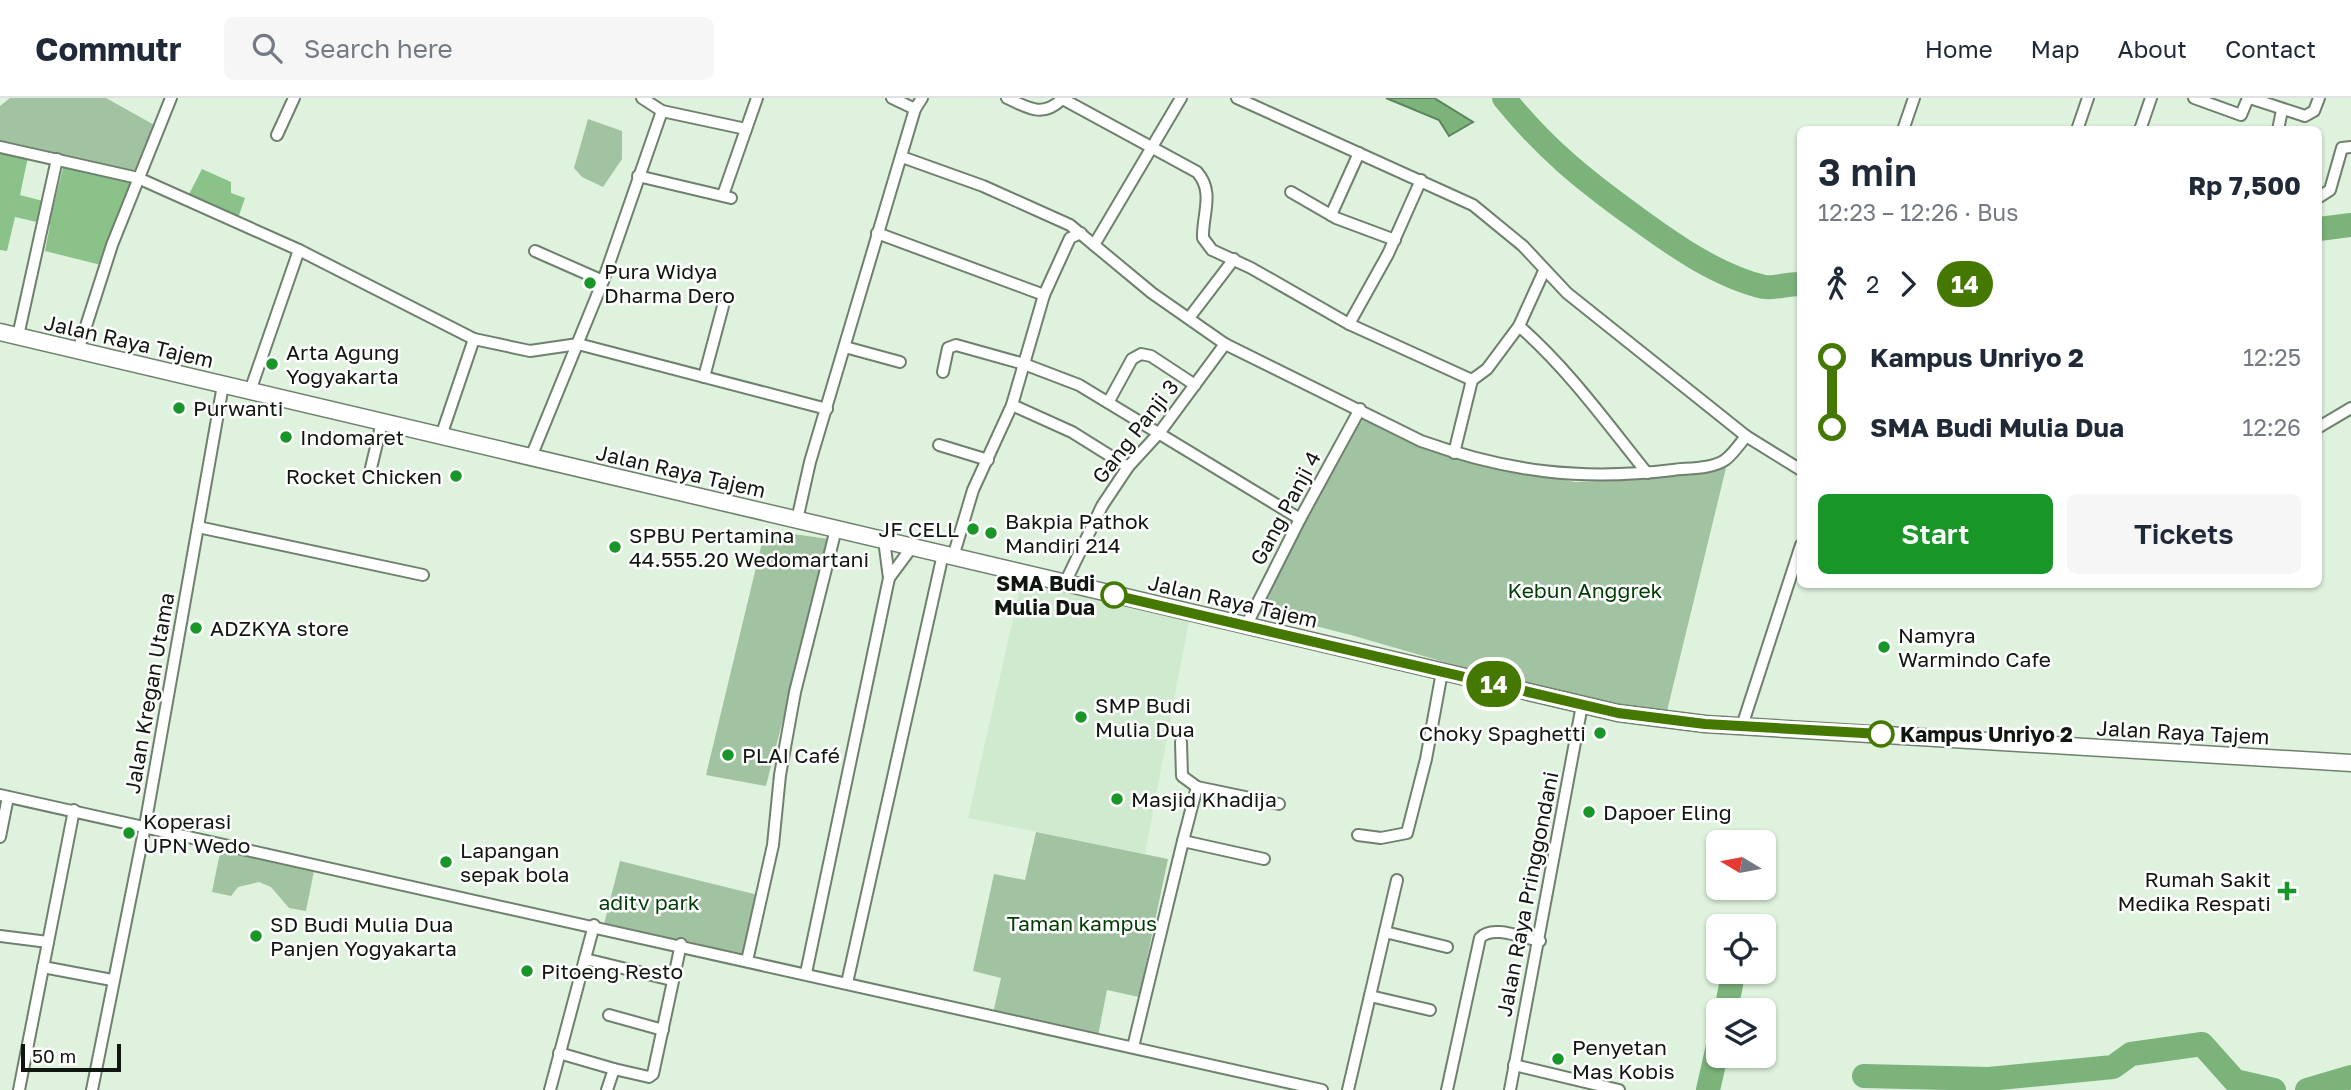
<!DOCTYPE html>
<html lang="en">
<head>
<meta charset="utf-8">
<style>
  body { margin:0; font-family:"Golos Text",sans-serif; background:#f6f6f7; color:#1f2937; height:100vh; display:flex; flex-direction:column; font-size:26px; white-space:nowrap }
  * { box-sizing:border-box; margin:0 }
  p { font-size:23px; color:#747a83 }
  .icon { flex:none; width:38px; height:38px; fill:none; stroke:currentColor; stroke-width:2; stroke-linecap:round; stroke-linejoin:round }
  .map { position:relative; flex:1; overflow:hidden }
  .drawer { position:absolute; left:1797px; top:28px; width:525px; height:462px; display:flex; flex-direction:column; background:#fff; border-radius:10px; box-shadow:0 2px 5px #0004 }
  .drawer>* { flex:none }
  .badge { padding:0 14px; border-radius:23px; font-size:24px; line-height:46px }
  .needle { width:46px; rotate:280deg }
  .fabs { position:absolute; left:1706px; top:732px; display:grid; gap:14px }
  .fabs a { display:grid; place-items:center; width:70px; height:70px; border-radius:10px; background:#fff; box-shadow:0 2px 5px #0004; font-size:35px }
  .scale { position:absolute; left:21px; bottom:18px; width:100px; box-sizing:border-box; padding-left:7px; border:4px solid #101710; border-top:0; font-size:19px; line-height:24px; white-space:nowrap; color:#101710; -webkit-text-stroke:5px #fff; paint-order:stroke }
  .map>.badge { position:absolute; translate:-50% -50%; box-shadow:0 0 0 4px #fff }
  .legs { display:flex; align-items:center; gap:10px; height:77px; padding:0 21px; font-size:23px }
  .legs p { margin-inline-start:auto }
  .summary { display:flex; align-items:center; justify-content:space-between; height:119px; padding:0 21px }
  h1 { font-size:38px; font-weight:600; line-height:52px }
  .primary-button { display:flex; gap:14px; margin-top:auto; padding:14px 21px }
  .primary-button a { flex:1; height:80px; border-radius:10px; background:#189628; color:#fff; font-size:28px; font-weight:600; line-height:80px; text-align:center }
  .primary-button a+a { background:#f6f6f7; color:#1f2937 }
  ul { padding:0 21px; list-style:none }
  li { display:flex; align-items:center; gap:24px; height:70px; font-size:26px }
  li i { display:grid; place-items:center; width:10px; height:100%; margin:0 9px; background:currentColor }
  li i::after { content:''; width:18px; height:18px; margin:-9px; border:5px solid; border-radius:50%; background:#fff }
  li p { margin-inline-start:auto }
  li:first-child i { background:linear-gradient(#0000 50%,currentColor 0) }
  li:last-child i { background:linear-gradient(currentColor 50%,#0000 0) }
  header { display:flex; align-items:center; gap:42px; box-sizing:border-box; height:98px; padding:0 35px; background:#fff; border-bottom:2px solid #e0e1e3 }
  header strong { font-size:33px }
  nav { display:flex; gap:38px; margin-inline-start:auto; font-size:24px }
  .search { width:490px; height:63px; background:#f6f6f7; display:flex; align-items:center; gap:18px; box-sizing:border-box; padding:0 24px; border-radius:10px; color:#747a83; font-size:26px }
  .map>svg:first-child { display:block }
  .built { fill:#d0eacf }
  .green { fill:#a2c3a1 }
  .forest { fill:#8bc28a }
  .water { fill:#7cb37b; stroke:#5c845b; stroke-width:2 }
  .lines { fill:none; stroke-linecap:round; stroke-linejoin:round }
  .river { stroke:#7cb37b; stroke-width:24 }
  .street-casing { stroke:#6f816e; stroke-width:14 }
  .secondary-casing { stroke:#6f816e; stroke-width:19 }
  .street { stroke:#fff; stroke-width:10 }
  .secondary { stroke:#fff; stroke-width:16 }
  .line-1-casing { stroke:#fff; stroke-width:16 }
  .line-1 { stroke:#447800; stroke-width:10 }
  .poi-dot { fill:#189628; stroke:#fff; stroke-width:2.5 }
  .stop-1-dot { fill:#fff; stroke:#447800; stroke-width:3.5 }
  .labels { text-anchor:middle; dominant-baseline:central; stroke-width:5; stroke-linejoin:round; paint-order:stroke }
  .poi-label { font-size:21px; fill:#101710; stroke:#fff; text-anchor:start }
  .street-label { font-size:21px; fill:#101710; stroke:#fff }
  .stop-label { font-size:21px; font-weight:bold; fill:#101710; stroke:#fff; text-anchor:end }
  .park-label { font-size:21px; fill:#003d05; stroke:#fff }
</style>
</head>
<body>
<header>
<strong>Commutr</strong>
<div class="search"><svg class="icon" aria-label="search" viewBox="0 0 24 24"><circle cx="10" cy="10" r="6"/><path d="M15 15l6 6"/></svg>Search here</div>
<nav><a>Home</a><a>Map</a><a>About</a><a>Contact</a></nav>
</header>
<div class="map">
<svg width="2351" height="992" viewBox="0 0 2351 992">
  <rect width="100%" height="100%" fill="#def2dd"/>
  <path class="built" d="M1022 481 1190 518 1145 756 968 720Z"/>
  <g class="green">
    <path d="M10 0H106L158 29 139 80 0 48V8Z"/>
    <path d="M588 21 622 33V61L603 89 582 79 574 70Z"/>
    <path d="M1360 314 1418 348 1575 384 1650 381 1726 370 1667 613 1585 604 1561 598 1351 537 1256 513Z"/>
    <path d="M765 432 829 441 766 688 706 677Z"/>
    <path d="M1036 734 1168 761 1139 899 1107 892 1096 948 991 924 1001 880 973 873 994 776 1025 782Z"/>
    <path d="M222 745 315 768 306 813 289 810 271 789 259 784 238 789 231 798 212 794Z"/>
    <path d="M620 763 766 799 751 862 604 826Z"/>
  </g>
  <g class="forest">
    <path d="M0 48 29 54 20 97 54 106 65 62 139 80 105 168 45 153 50 127 15 119 7 153 0 152Z"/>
    <path d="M202 71 231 84V95L245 100 237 123 187 100Z"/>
  </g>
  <path class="water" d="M1386 0H1434L1473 24 1449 38 1439 22Z"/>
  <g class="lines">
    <g class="river">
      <path d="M1504 0C1545 51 1585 83 1638 121 1675 148 1718 178 1764 189 1775 191 1789 185 1801 186"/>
      <path d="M2319 131 2351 127"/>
      <path d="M1726 912 1732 882"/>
      <path d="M1864 978 1989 981 2113 969 2131 956 2202 946 2235 983 2274 992"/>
      <path d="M1708 992 1718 948"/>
      <path d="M2307 992 2351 979"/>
    </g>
    <g class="street-casing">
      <g id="street">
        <path d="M642 0 662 13 746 31"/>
        <path d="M892 0 915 11"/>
        <path d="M1007 0C1028 10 1043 20 1062 1"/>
        <path d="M1061 0 1197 74C1215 94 1202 117 1203 140L1212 152 1251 170 1349 226 1472 282"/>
        <path d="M1237 0 1473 107 1523 148 1567 195 1746 338"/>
        <path d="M2194 0 2241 17 2248 0"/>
        <path d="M2250 0 2305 18 2314 13 2319 0"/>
        <path d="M1903 32 1914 0"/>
        <path d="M2077 32 2088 0"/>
        <path d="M2140 32 2151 0"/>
        <path d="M2278 32 2282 12"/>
        <path d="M277 37 294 0"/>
        <path d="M0 49 138 80 299 152 474 241 530 253 578 246 827 311"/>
        <path d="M902 59 983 88 1070 127 1152 195 1225 246 1421 343C1508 374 1581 383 1673 372 1688 370 1712 371 1725 362 1733 356 1740 346 1746 338L1801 372"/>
        <path d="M638 78 731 100"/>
        <path d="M1291 94 1336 120 1395 142"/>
        <path d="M723 97 757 0"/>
        <path d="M2319 99 2330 92 2342 50 2351 49"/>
        <path d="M1331 117 1359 55"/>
        <path d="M877 135 1044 197"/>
        <path d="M1094 147 1181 0"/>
        <path d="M535 153 603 183"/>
        <path d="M1189 220 1234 161"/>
        <path d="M1349 226 1388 156 1421 82"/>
        <path d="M1519 228C1569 272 1606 324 1647 375"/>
        <path d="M18 238 57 61"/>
        <path d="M845 249 900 264"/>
        <path d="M78 253 112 147 171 0"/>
        <path d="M943 274 948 250 956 247 1024 266 1079 287 1300 421"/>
        <path d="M704 279 723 208"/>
        <path d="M250 293 299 152"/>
        <path d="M1109 303 1132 261 1141 256 1151 258 1195 287"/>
        <path d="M1012 307 1072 334 1128 369"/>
        <path d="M2319 329 2351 310"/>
        <path d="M441 338 474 241"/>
        <path d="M939 347 988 362"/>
        <path d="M1454 355 1472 282 1487 271 1519 228 1544 173"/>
        <path d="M531 359 603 183 662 13"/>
        <path d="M371 370 382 324"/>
        <path d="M797 422 810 364 915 11 922 0"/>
        <path d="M198 429 423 477"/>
        <path d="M953 459 973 392 1012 307 1044 197 1070 140 1081 135"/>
        <path d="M889 480 912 449"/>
        <path d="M1065 485 1102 408 1128 369 1160 334 1225 246"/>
        <path d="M1246 528 1300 421 1360 311"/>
        <path d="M1742 628 1801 447"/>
        <path d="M1181 644 1182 678 1197 689"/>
        <path d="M0 697 1322 992"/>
        <path d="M1358 737 1381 740 1407 735 1426 661 1442 574"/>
        <path d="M0 739 8 699"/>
        <path d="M1183 743 1197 689 1279 706"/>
        <path d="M1385 834 1447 849"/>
        <path d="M0 838 48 844"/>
        <path d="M585 861 672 882"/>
        <path d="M747 863 773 747 780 677 795 594 836 431"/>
        <path d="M43 869 112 882"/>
        <path d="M806 875 889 480 884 442"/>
        <path d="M847 885 943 456"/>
        <path d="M1370 898 1430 912"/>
        <path d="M609 917 663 932"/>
        <path d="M1133 949 1183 743 1264 761"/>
        <path d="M559 955 614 971"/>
        <path d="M1514 967 1619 992"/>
        <path d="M19 992 74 712"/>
        <path d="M92 992 145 728 223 287"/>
        <path d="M550 992 594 827"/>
        <path d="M607 992 614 971 649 979 653 976 681 846"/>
        <path d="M1348 992 1397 782"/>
        <path d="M1447 992 1480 840C1492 826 1523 840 1540 843"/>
        <path d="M1510 992 1582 607"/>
      </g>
    </g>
    <g class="secondary-casing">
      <path id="secondary" d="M0 234 1618 615 1705 626 2351 665"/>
    </g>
    <use href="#street" class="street"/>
    <use href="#secondary" class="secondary"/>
  </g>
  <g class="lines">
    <g class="line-1-casing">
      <path id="line-1" d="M1114 497 1618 615 1705 626 1881 636"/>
    </g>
    <use href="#line-1" class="line-1"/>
  </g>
  <g class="poi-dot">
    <circle cx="590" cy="185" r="7"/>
    <circle cx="272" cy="266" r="7"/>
    <circle cx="179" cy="310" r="7"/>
    <circle cx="286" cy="339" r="7"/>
    <circle cx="456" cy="378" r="7"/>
    <circle cx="973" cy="431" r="7"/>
    <circle cx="991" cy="435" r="7"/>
    <circle cx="615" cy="449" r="7"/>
    <circle cx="196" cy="530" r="7"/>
    <circle cx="1884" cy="549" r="7"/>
    <circle cx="1081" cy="619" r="7"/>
    <circle cx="1600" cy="635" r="7"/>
    <circle cx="728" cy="657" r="7"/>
    <circle cx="1117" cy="701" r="7"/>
    <circle cx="1589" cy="714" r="7"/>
    <circle cx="129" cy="735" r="7"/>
    <circle cx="446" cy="764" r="7"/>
    <path d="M2283.5 782.5h7v7h7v7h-7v7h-7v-7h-7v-7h7z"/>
    <circle cx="256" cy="838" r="7"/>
    <circle cx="527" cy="873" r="7"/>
    <circle cx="1558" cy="961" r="7"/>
  </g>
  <g class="stop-1-dot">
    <circle cx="1114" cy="497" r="12"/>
    <circle cx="1881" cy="636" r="12"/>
  </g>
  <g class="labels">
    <g class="poi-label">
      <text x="604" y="173">Pura Widya<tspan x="604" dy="24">Dharma Dero</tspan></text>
      <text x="286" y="254">Arta Agung<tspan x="286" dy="24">Yogyakarta</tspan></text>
      <text x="193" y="310">Purwanti</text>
      <text x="300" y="339">Indomaret</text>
      <text x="442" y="378" text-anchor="end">Rocket Chicken</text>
      <text x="1005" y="423">Bakpia Pathok<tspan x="1005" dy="24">Mandiri 214</tspan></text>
      <text x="959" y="431" text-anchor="end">JF CELL</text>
      <text x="629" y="437">SPBU Pertamina<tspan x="629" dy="24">44.555.20 Wedomartani</tspan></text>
      <text x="210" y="530">ADZKYA store</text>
      <text x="1898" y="537">Namyra<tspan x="1898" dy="24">Warmindo Cafe</tspan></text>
      <text x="1095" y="607">SMP Budi<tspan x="1095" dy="24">Mulia Dua</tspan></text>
      <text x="1586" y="635" text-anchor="end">Choky Spaghetti</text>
      <text x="742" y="657">PLAI Café</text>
      <text x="1131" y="701">Masjid Khadija</text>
      <text x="1603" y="714">Dapoer Eling</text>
      <text x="143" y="723">Koperasi<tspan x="143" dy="24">UPN Wedo</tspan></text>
      <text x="460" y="752">Lapangan<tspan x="460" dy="24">sepak bola</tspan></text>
      <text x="2271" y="781" text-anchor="end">Rumah Sakit<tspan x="2271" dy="24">Medika Respati</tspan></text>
      <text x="270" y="826">SD Budi Mulia Dua<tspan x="270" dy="24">Panjen Yogyakarta</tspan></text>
      <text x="541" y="873">Pitoeng Resto</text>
      <text x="1572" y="949">Penyetan<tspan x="1572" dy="24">Mas Kobis</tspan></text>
    </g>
    <g class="street-label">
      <text transform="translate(129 243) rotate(13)">Jalan Raya Tajem</text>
      <text transform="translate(1135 333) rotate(-52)">Gang Panji 3</text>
      <text transform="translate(681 373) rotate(13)">Jalan Raya Tajem</text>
      <text transform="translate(1285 410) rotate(-62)">Gang Panji 4</text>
      <text transform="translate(1233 503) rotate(13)">Jalan Raya Tajem</text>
      <text transform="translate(149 595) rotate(-80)">Jalan Kregan Utama</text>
      <text transform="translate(2183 634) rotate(3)">Jalan Raya Tajem</text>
      <text transform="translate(1527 796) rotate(-79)">Jalan Raya Pringgondani</text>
    </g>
    <g class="stop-label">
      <text x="1095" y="485">SMA Budi<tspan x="1095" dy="24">Mulia Dua</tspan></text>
      <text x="1900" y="636" text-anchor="start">Kampus Unriyo 2</text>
    </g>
    <g class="park-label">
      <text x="1585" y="492">Kebun Anggrek</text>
      <text x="649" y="804">aditv park</text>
      <text x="1082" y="825">Taman kampus</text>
    </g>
  </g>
</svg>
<div class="fabs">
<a><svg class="needle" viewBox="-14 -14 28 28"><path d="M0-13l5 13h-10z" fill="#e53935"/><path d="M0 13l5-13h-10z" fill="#747a83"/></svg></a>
<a><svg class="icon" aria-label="locate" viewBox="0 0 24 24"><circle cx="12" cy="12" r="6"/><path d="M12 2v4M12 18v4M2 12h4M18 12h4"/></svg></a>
<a><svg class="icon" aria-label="layers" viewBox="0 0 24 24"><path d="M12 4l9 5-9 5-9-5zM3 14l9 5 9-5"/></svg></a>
</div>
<div class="scale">50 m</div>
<b class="badge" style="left:1494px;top:586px;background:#447800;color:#fff">14</b>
<section class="drawer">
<div class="summary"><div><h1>3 min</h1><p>12:23 – 12:26 · Bus</p></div><b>Rp 7,500</b></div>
<div class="legs"><svg class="icon" aria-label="walk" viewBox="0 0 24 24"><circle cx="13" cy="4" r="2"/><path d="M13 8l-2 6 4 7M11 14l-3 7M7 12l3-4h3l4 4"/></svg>2<svg class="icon" aria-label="forward" viewBox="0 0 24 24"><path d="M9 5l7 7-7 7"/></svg><b class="badge" style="background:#447800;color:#fff">14</b></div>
<ul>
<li><i style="color:#447800"></i><b>Kampus Unriyo 2</b><p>12:25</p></li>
<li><i style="color:#447800"></i><b>SMA Budi Mulia Dua</b><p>12:26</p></li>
</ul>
<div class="primary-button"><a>Start</a><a>Tickets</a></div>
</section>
</div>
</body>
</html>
